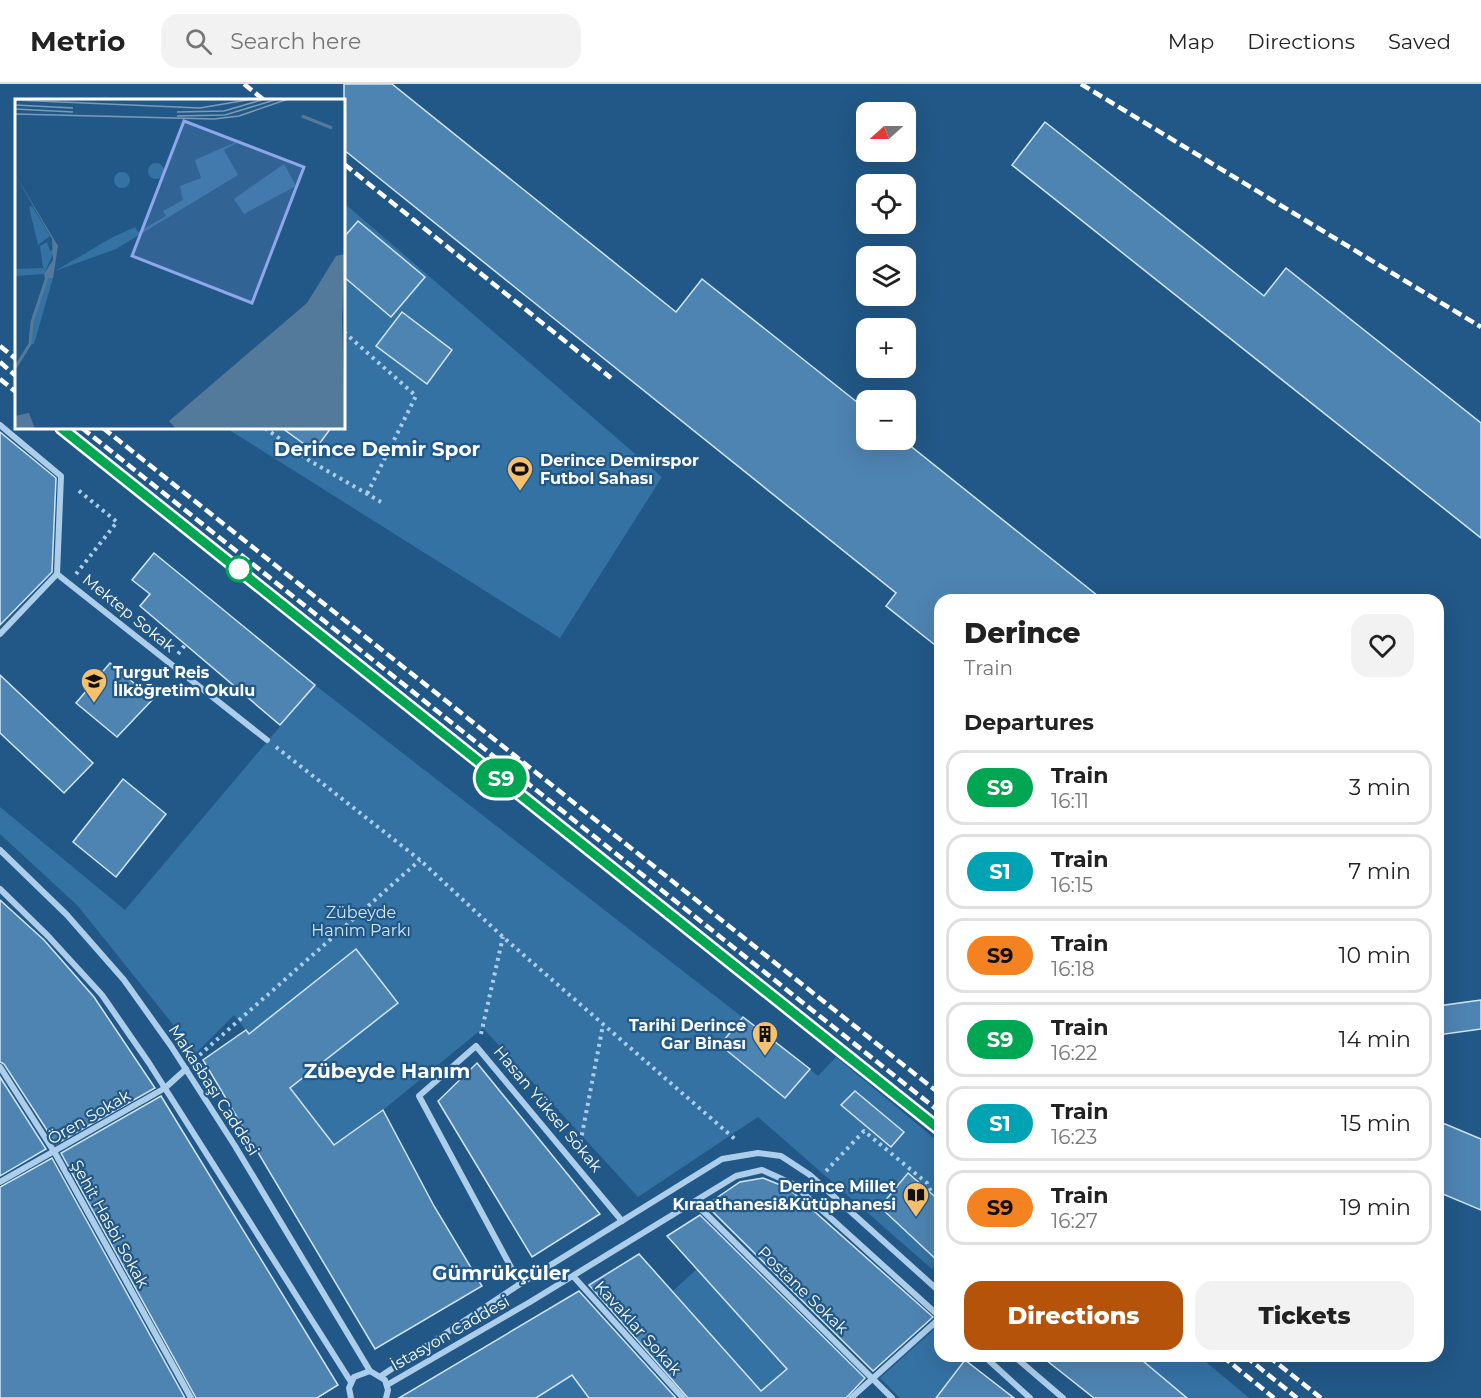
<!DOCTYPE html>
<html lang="en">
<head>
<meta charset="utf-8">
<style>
  body { margin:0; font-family:Montserrat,sans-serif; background:#f2f2f2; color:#222; height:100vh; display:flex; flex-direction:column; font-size:22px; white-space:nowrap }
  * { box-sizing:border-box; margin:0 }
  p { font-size:20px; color:#767676 }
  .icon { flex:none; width:33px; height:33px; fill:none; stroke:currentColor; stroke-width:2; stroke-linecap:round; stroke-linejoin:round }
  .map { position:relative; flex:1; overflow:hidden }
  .side { position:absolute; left:934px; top:510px; width:510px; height:768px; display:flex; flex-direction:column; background:#fff; border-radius:18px; box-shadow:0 6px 24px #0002 }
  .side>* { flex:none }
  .badge { padding:0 12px; border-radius:20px; font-size:21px; line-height:39px }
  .needle { width:39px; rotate:249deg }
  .tools { position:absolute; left:856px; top:18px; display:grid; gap:12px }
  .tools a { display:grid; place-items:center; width:60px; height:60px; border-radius:12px; background:#fff; box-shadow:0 6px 24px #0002; font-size:30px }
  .map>.badge { position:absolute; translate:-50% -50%; box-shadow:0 0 0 3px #fff }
  h2 { padding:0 30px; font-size:22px; line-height:54px }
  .round { display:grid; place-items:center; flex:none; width:63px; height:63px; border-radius:18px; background:#f2f2f2 }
  .headline { display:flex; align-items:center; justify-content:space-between; height:102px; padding:0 30px }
  h1 { font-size:28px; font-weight:800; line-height:45px }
  .button { display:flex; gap:12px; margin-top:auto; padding:12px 30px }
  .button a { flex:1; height:69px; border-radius:18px; background:#b45309; color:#fff; font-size:24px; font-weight:800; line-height:69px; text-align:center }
  .button a+a { background:#f2f2f2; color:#222 }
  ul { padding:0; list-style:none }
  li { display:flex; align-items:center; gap:18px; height:75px; margin:0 12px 9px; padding:0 18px; border:3px solid #e0e0e0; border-radius:18px }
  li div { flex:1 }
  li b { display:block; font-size:22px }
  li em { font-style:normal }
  li .badge { min-width:66px; font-weight:700; text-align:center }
  header { display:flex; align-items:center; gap:36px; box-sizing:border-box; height:84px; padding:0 30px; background:#fff; border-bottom:2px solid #e0e0e0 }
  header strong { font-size:28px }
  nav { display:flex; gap:33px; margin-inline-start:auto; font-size:21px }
  .search { width:420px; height:54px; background:#f2f2f2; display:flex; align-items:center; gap:15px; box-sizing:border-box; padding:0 21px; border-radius:18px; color:#767676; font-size:22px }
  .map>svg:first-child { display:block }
  .green { fill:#3572a4 }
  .building { fill:#4e84b2; stroke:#d1e6f7; stroke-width:1.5 }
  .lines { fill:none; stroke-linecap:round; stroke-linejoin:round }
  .path { stroke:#acceea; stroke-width:4; stroke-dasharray:3 4.5; stroke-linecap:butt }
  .minor { stroke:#acceea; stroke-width:6 }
  .rail { stroke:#fff; stroke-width:4.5; stroke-dasharray:10 4.5; stroke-linecap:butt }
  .line-casing { stroke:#fff; stroke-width:14 }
  .line { stroke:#00a651; stroke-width:9 }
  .stop-dot { fill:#fff; stroke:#00a651; stroke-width:3 }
  .labels { text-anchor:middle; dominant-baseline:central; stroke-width:4.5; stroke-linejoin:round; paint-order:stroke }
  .poi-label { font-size:16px; font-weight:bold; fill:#fff; stroke:#225887; text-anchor:start }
  .street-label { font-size:16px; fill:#fff; stroke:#225887 }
  .park-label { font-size:16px; fill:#d1e6f7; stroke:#225887 }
  .quarter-label { font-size:20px; font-weight:bold; fill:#fff; stroke:#225887 }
  .inset-river { fill:none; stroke:#547a9b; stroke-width:3 }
  .inset-road { fill:none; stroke:#7a9bb7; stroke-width:1.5 }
  .view { fill:#8ea6ec; fill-opacity:0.15; stroke:#8ea6ec; stroke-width:3 }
  .inset-edge { fill:none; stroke:#fff; stroke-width:3 }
</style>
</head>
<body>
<header>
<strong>Metrio</strong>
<div class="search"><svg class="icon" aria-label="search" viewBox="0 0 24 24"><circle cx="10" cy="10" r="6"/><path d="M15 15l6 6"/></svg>Search here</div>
<nav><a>Map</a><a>Directions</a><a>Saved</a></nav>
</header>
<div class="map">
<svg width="1481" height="1314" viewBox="0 0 1481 1314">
  <rect width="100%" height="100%" fill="#225887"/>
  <g class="green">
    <path d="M344 119 662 393 560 554 226 344H344Z"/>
    <path d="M315 601 818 992 836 973 940 1059V1173L932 1185 758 1033 638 1113 483 944 383 1026 334 1061 234 931 196 969 78 822 0 750V723L125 826Z"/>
    <path d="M697 1185 787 1285 761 1307 673 1207Z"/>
    <path d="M940 1240V1272H971L936 1314H900L880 1294Z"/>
    <path d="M1137 1272H1199L1249 1314H1187Z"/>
    <path d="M572 1291 589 1314H536Z"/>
  </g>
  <g class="building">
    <path d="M344 0H392L676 228 702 195 867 326V356H903L1103 516H940V565L886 522 896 509 344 66Z"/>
    <path d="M1045 38 1264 212 1286 184 1481 339V454L1012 81Z"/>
    <path d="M358 137 425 193 391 233 344 193V153Z"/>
    <path d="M402 228 452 266 427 300 376 262Z"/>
    <path d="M282 344H331L314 367Z"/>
    <path d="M0 348 56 394 52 488 0 541Z"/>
    <path d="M154 469 315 601 280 641 140 522 150 510 132 496Z"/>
    <path d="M110 579 153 615 117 653 76 619Z"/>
    <path d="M0 591 93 679 64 709 0 649Z"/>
    <path d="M123 695 166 730 116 793 73 758Z"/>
    <path d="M0 816 44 856 94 913 155 1004 56 1060 4 980 0 978Z"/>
    <path d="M356 865 398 919 290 1004 334 1061 383 1026 434 1122 482 1202 375 1265 203 976 246 946 249 950Z"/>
    <path d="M1481 916V945L1438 951V922Z"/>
    <path d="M743 933 810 985 785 1014 720 961Z"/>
    <path d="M477 979 600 1130 532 1173 438 1017Z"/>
    <path d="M0 993 46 1065 0 1092Z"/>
    <path d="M855 1007 904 1048 891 1063 841 1021Z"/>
    <path d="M161 1012 338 1301 317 1314H196L61 1069Z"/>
    <path d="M1438 1037 1481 1055V1126L1438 1108Z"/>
    <path d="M52 1074 185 1314H0V1103Z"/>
    <path d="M908 1089 940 1117V1179L880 1123Z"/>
    <path d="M763 1094 788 1104 933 1233 873 1287 706 1121 740 1098Z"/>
    <path d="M700 1131 865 1294 846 1314H688L589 1201 639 1170 761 1307 787 1285 667 1152Z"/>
    <path d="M579 1207 676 1314H589L572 1291 536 1314H399Z"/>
    <path d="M1041 1272H1137L1187 1314H1094Z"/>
    <path d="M965 1276 1014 1314H936Z"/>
  </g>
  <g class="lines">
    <g class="path">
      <path d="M344 248 416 312 367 410"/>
      <path d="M265 344 310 377 381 418"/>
      <path d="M76 490 117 438 78 406"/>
      <path d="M178 570 185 561"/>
      <path d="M276 663 420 776 503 853 736 1056"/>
      <path d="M481 950 503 853"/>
      <path d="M194 976 420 776"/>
      <path d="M579 1066 603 941"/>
      <path d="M826 1087 864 1047 927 1099 932 1110"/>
    </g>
    <g class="minor">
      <path d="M0 341 61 392 57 490"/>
      <path d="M0 550 57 490 267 656"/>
      <path d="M0 766 67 831 124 896 171 962 235 1062 370 1287"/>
      <path d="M0 805 48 852 102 911 149 979 351 1298"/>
      <path d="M0 983 55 1069 191 1314"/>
      <path d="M0 1098 165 1004 186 985"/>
      <path d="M694 1118 892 1314"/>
      <path d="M573 1192 683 1314"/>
      <path d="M520 1200 419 1012 476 962 622 1137"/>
      <path d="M984 1272 1030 1314"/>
      <path d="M1014 1272 1063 1314"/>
      <path d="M381 1292 520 1200 722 1075 758 1069 781 1072 810 1091 940 1208"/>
      <path d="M387 1301 530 1218 736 1092 762 1086 793 1100 940 1233"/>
      <path d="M351 1314 349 1304 354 1293 370 1287 385 1296 388 1306 386 1314"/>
      <path d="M851 1314 940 1234"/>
    </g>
    <g class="rail">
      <path d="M244 0 264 16"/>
      <path d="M1081 0 1481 243"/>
      <path d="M344 80 611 294"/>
      <path d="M0 262 16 275"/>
      <path d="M0 278 16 292"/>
      <path d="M0 295 16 308"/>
      <path d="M61 344 940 1046"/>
      <path d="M82 344 940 1028"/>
      <path d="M103 344 940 1010"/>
      <path d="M1222 1272 1274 1314"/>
      <path d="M1245 1272 1297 1314"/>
      <path d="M1268 1272 1321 1314"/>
    </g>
  </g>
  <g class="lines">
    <g class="line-casing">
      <path id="line" d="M61 344 940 1046"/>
    </g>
    <use href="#line" class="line"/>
  </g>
  <defs>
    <g id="stadium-pin" transform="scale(1.35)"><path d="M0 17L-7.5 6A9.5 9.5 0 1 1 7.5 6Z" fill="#f6c16e" stroke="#225887"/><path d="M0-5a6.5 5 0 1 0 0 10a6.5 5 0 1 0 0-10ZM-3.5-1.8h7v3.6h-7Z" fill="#111"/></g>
    <g id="school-pin" transform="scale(1.35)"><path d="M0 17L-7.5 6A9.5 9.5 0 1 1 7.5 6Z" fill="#f6c16e" stroke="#225887"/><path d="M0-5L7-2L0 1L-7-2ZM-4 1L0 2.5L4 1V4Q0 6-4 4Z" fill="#111"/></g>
    <g id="building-pin" transform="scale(1.35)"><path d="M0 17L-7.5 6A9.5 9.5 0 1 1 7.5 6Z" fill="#f6c16e" stroke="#225887"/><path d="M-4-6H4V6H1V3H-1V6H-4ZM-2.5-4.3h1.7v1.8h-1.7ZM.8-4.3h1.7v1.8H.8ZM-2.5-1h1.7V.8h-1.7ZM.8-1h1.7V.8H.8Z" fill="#111"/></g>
    <g id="library-pin" transform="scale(1.35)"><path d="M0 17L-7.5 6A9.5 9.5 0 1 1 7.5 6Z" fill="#f6c16e" stroke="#225887"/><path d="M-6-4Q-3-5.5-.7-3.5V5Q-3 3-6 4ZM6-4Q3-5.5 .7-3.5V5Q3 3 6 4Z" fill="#111"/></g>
  </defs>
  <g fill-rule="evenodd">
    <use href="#stadium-pin" x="520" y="385"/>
    <use href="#school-pin" x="94" y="597"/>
    <use href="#building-pin" x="765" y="950"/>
    <use href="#library-pin" x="916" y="1111"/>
  </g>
  <circle class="stop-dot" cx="239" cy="485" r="12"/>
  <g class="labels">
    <g class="poi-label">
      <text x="540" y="376">Derince Demirspor<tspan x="540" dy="18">Futbol Sahası</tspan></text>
      <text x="113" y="588">Turgut Reis<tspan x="113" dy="18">İlköğretim Okulu</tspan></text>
      <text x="746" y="941" text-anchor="end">Tarihi Derince<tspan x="746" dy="18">Gar Binası</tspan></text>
      <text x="896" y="1102" text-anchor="end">Derince Millet<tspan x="896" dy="18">Kıraathanesi&amp;Kütüphanesi</tspan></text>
    </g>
    <g class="street-label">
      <text transform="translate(129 529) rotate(39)">Mektep Sokak</text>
      <text transform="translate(214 1006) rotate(57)">Makasbaşı Caddesi</text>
      <text transform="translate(548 1025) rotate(50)">Hasan Yüksel Sokak</text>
      <text transform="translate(89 1033) rotate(-30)">Ören Sokak</text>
      <text transform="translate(110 1140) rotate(61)">Şehit Hasbi Sokak</text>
      <text transform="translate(803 1206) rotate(44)">Postane Sokak</text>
      <text transform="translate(638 1244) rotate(48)">Kavaklar Sokak</text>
      <text transform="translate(450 1249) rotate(-30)">İstasyon Caddesi</text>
    </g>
    <g class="park-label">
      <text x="361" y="828">Zübeyde<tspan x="361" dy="18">Hanım Parkı</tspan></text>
    </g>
    <g class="quarter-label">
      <text x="377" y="365">Derince Demir Spor</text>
      <text x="387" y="987">Zübeyde Hanım</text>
      <text x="501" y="1189">Gümrükçüler</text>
    </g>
  </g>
  <g transform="translate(15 15)">
    <rect width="330" height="330" fill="#225887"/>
    <path d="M232 38 209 51 223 76 101 150 40 172 98 138 120 128 123 133 151 117 148 112 168 101 165 87 186 79 180 61ZM133 72a8 8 0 1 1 16 0a8 8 0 1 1-16 0ZM269 65 281 87 229 115 219 100ZM99 81a8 8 0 1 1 16 0a8 8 0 1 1-16 0ZM17 107 35 137 23 146 14 108ZM32 143 35 152 40 150 29 175 0 177V170L28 169 25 147ZM38 179 19 245H15L17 223 32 180Z" fill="#3572a4"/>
    <path d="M0 75 43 147 38 179 30 180 29 175 38 161 37 140ZM330 155 327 219 330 330H161L154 322 292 204 321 157ZM14 314 20 330H0V317Z" fill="#547a9b"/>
    <path class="inset-river" d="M287 17 317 29M0 269 15 245 17 223 32 178"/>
    <path class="inset-road" d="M0 1 185 9 238 0M0 6 58 9M0 10 58 13M162 13 209 12 250 0M0 15 199 20 224 17 273 0M162 17 210 16 263 0"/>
    <path class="view" d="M169 22 289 68 237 204 117 157Z"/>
    <rect width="330" height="330" class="inset-edge"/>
  </g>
</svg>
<div class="tools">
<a><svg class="needle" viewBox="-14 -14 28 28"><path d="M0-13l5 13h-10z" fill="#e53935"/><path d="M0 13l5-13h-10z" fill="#767676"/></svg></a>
<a><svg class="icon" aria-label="locate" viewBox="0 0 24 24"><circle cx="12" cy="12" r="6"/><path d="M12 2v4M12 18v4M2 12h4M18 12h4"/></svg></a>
<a><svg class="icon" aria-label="layers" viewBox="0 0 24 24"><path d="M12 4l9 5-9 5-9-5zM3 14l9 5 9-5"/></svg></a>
<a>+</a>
<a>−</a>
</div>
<b class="badge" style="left:501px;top:694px;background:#00a651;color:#fff">S9</b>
<section class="side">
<div class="headline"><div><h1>Derince</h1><p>Train</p></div><a class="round"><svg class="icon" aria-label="heart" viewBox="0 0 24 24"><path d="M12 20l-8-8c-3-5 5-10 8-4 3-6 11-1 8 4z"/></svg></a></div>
<h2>Departures</h2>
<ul>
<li><span class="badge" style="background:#00a651;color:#fff">S9</span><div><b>Train</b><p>16:11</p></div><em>3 min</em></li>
<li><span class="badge" style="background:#00a3b4;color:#fff">S1</span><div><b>Train</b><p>16:15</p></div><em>7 min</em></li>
<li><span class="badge" style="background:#f58220;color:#111">S9</span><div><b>Train</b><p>16:18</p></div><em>10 min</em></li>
<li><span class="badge" style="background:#00a651;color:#fff">S9</span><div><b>Train</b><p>16:22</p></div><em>14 min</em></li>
<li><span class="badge" style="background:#00a3b4;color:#fff">S1</span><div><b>Train</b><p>16:23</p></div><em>15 min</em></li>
<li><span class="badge" style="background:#f58220;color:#111">S9</span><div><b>Train</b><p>16:27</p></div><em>19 min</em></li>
</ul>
<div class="button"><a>Directions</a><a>Tickets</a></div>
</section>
</div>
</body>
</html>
